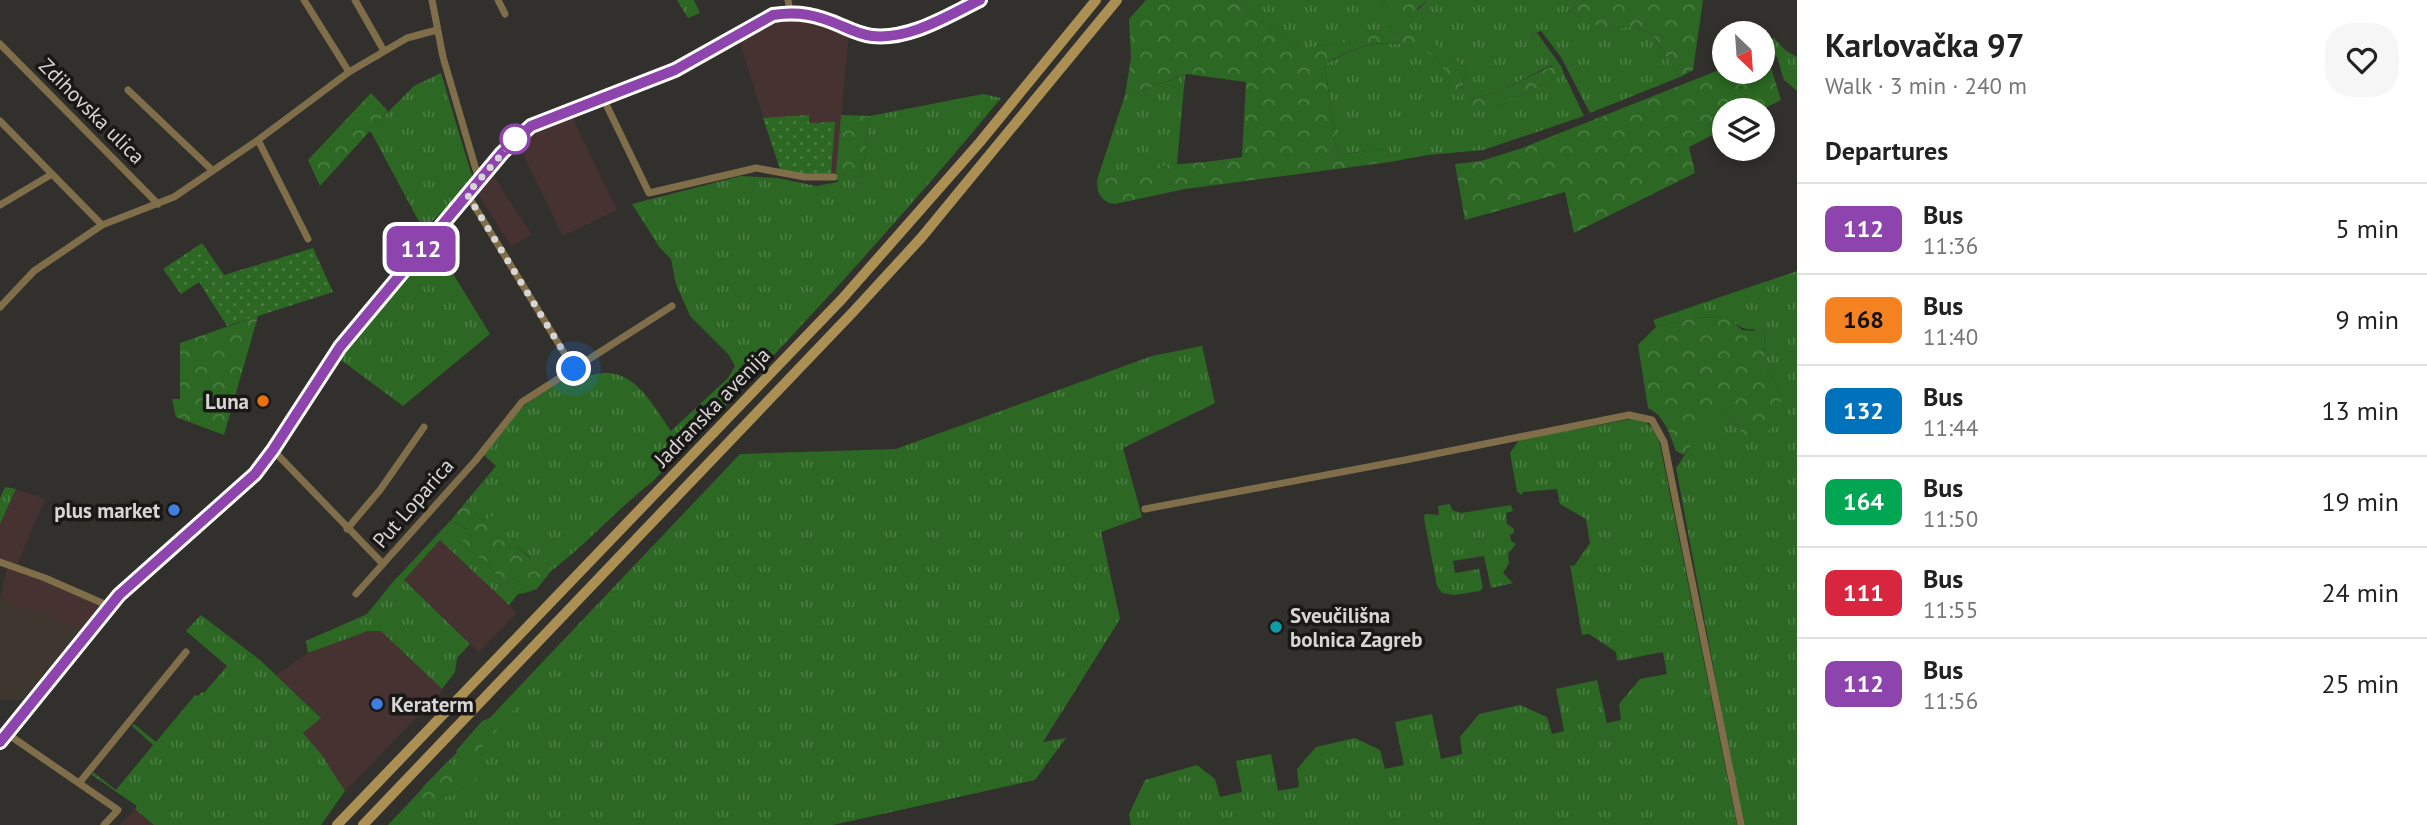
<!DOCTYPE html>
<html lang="en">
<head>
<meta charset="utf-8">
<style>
  body { margin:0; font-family:"PT Sans",sans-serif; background:#f6f6f6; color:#222; height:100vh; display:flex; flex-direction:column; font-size:26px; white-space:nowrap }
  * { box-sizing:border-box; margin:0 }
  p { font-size:23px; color:#767676 }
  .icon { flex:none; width:38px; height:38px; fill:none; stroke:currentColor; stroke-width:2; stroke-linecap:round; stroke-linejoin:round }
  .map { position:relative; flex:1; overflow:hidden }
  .sheet { display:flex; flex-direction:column; background:#fff; width:630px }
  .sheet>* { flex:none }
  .badge { padding:0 14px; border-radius:10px; font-size:24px; line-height:46px }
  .needle { width:46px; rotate:155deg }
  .tools { position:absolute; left:1712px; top:21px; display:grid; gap:14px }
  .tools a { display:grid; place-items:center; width:63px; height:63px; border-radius:50%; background:#fff; box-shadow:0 4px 10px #0003; font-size:35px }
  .you { position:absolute; width:35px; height:35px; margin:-18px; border:5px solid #fff; border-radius:50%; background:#1a73e8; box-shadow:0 0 0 10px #1a73e833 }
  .map>.badge { position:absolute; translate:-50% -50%; box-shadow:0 0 0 4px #fff }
  h2 { padding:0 28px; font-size:26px; line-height:63px }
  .round { display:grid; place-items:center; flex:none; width:74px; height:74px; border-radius:28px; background:#f6f6f6 }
  .headline { display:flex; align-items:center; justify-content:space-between; height:119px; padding:0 28px }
  h1 { font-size:33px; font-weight:800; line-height:52px }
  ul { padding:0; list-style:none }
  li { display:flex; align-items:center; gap:21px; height:91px; padding:0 28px; border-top:2px solid #e0e0e0 }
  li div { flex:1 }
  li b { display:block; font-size:26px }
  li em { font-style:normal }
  li .badge { min-width:77px; font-weight:700; text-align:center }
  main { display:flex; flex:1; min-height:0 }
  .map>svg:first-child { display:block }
  .commercial { fill:#463230 }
  .built { fill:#3d372f }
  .grass { fill:url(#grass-tufts) }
  .forest { fill:url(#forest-crowns) }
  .garden { fill:url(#garden-dots) }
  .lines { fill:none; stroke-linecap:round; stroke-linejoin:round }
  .street { stroke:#7f6e49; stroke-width:7 }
  .secondary { stroke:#ac9053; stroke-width:10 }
  .line-casing { stroke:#fff; stroke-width:16 }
  .line { stroke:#8e44ad; stroke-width:10 }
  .walk { stroke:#d7d6d4; stroke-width:7; stroke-dasharray:0 12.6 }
  .stop-dot { fill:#fff; stroke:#8e44ad; stroke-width:3.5 }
  .food-dot { fill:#e8710a; stroke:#191817; stroke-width:2.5 }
  .shop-dot { fill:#3f7fe0; stroke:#191817; stroke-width:2.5 }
  .culture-dot { fill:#0f9aa8; stroke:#191817; stroke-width:2.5 }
  .labels { text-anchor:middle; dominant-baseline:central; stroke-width:7; stroke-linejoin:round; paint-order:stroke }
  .street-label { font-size:21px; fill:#d7d6d4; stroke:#191817 }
  .poi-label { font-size:21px; font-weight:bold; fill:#d7d6d4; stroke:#191817; text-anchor:end }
</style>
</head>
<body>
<main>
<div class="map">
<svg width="1797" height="825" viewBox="0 0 1797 825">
  <defs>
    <pattern id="grass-tufts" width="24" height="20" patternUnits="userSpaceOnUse" patternTransform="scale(1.75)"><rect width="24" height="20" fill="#2c6823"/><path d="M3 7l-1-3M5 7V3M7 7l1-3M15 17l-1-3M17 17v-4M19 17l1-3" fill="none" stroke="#4a7d42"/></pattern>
    <pattern id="forest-crowns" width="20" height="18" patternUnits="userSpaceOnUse" patternTransform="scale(1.75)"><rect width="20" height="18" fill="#2c6823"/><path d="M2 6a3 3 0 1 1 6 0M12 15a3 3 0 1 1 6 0" fill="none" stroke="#4a7d42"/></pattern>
    <pattern id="garden-dots" width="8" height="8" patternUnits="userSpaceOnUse" patternTransform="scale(1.75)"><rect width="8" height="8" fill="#2c6823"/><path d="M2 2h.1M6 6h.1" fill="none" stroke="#4a7d42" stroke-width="1.8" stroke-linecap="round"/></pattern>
  </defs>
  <rect width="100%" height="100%" fill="#32302d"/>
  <g class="commercial">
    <path d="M802 15 849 33 836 173 812 175 780 169 738 38 773 18Z"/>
    <path d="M570 113 617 210 563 236 519 146 533 131Z"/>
    <path d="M491 172 532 235 511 246 476 190Z"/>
    <path d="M16 489 45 499 17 565 0 559V524Z"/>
    <path d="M440 539 517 613 479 652 404 580Z"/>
    <path d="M7 567 92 601 99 607 98 613 83 631 0 599Z"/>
    <path d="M368 631H381L443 690 345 791 303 733 321 717 276 675 308 653Z"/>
    <path d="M135 809 154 825H120Z"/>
  </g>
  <path class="built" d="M0 599 81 629 23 700H0Z"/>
  <g class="grass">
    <path d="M677 0H694L700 13 688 18Z"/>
    <path d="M1234 0H1385L1382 10 1419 9 1427 0H1585L1568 12 1608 29 1634 26 1652 34 1680 77 1590 113 1561 57 1541 31 1530 35 1552 65 1495 93 1469 100 1470 113 1506 103 1564 74 1584 116 1483 150 1427 155 1390 162 1388 153 1382 149 1337 155 1325 64C1337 58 1351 50 1365 46 1382 41 1414 43 1429 53 1442 62 1452 78 1462 90L1465 70C1446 45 1415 33 1384 31 1379 31 1374 29 1369 31 1343 39 1329 49 1300 48Z"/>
    <path d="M1774 38 1785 50 1797 57V91L1784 80 1777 57 1762 47V40Z"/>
    <path d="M441 73 472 176C464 198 437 212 424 231L370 130 414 86Z"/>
    <path d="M1185 75 1177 164 1097 180 1125 95 1138 92Z"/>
    <path d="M983 94 1001 98C891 232 773 358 652 482 616 510 587 544 551 571L545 559 532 565 529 556 482 521 465 503 496 466 483 454 516 413 529 402 571 374 578 380C628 357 646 395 671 431L728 378 735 366 729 355 690 316 676 284 671 259 660 248 632 204 741 176 777 178 816 186 838 182 836 173 862 178 870 116Z"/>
    <path d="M434 243 490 334 403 406 341 360 356 334Z"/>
    <path d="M1797 271V825H1743L1676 468 1706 424 1721 407 1743 435 1782 397 1764 364 1765 327C1747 333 1740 328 1727 317L1694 318 1656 327 1653 320Z"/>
    <path d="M1202 346 1215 403 1123 448 1142 517 1101 532 1120 619 1043 742 1066 738 1035 780 833 825H388L740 454 896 449 1152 356Z"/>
    <path d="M1637 418C1651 423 1656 431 1660 445L1737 825H1131L1129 814 1145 780 1197 765 1215 779 1220 797 1242 792 1236 761 1271 754 1278 791 1299 787 1297 769 1316 747 1355 738 1380 750 1385 769 1404 765 1395 722 1432 714 1441 759 1462 754 1460 737 1479 714 1520 705 1547 717 1552 734 1564 731 1556 689 1597 680 1607 723 1621 720 1619 704 1640 679 1667 674 1663 652 1617 661 1616 652 1589 634 1582 635 1570 565 1574 566 1590 543 1586 519 1560 504 1557 489 1523 492 1521 495 1517 491 1510 453 1519 440Z"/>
    <path d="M5 487 16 489 0 524V498Z"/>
    <path d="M1450 504 1452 510 1461 513 1511 505 1513 511 1506 513 1507 524 1514 529V533L1510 535 1511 541 1516 544 1508 554 1509 563 1503 573 1513 583 1491 588 1484 556 1453 561 1455 573 1479 569 1483 588 1480 591 1455 595 1442 593 1437 586 1424 518 1425 514 1439 515 1438 506Z"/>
    <path d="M451 520 468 530 463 545 489 565 502 582 525 585V593L518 594 509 605 440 540 404 580 470 644 457 658 455 672 442 689 381 631H368L308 653 306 641 367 614 392 583Z"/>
    <path d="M201 615 260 660 321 718 303 733 321 754 345 791 321 825H154L135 809 137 806 92 775 93 772 116 790 153 745 132 726 134 724 156 742 195 695 198 696 202 692 204 693 227 666 186 631Z"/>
  </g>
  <g class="forest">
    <path d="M1146 0H1234L1300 48C1330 49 1343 38 1369 31 1374 29 1379 31 1385 31 1417 33 1445 44 1465 70L1462 90 1457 97C1452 86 1447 73 1440 63 1426 44 1386 39 1364 46 1351 50 1337 57 1325 64L1337 155 1382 149 1388 153 1390 162 1185 189 1115 204C1101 202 1097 193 1097 180L1166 165 1206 162 1242 157 1246 82 1187 74 1138 92 1125 95 1131 58 1129 19Z"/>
    <path d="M1385 0H1427C1415 12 1401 21 1384 18L1382 10Z"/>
    <path d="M1585 0H1703L1693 70 1680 77 1652 34 1634 26 1608 29 1580 20 1568 12Z"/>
    <path d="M1537 33 1561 66 1564 74 1506 103 1469 114 1467 104 1469 100 1495 93 1552 66 1530 35Z"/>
    <path d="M1762 60 1769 61 1781 100 1761 110H1724V129L1689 147 1695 173 1574 233 1565 192 1465 220 1455 164 1481 161 1522 148 1724 68V72H1762Z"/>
    <path d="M371 93 388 111 320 186 308 160Z"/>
    <path d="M841 115 870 116 862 178 836 173Z"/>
    <path d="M258 316 224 435 176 417 172 399H180V343Z"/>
    <path d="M1727 317 1742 330 1754 331 1757 324 1765 326 1764 364 1782 397 1773 427 1763 435H1743L1721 407 1684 455 1676 451C1670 435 1665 416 1648 408L1638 345 1656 327 1694 318Z"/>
    <path d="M465 503 482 521 499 513 503 524 498 531 529 557 532 564 545 559 551 571 537 589 525 593V585L502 582 489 565 463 545V531L467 529 451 520Z"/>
    <path d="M514 701 515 704 510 720C492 728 485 754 463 759L456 751 482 721 499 715 505 706Z"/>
    <path d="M448 761 454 767 477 773 473 789C458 793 431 802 418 802L417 799 423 787Z"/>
  </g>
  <g class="garden">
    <path d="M809 115V123L835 122 831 174 812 175 780 169 763 118Z"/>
    <path d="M202 243 224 275 313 248 333 292 227 326 199 282 181 294 163 269Z"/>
  </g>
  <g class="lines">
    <g class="street">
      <path d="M304 0 349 72"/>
      <path d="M355 0 384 51"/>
      <path d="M432 0 443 57 479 180"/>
      <path d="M498 0 505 14"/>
      <path d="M788 0 790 12"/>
      <path d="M0 44 158 204"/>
      <path d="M128 90 212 170"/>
      <path d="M603 98 649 193 756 168 805 177H834"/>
      <path d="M0 121 102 225"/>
      <path d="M258 140 308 239"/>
      <path d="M467 194 574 369"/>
      <path d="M0 205 52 174"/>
      <path d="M0 307 34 271 102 225 174 197 258 140 349 72 407 38 437 30"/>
      <path d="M273 450 383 564"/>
      <path d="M1145 509 1405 460 1629 415 1652 420 1664 442 1741 825"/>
      <path d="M347 529 380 490 424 427"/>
      <path d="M0 562 45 578 109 606"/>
      <path d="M356 594 476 460 522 402 672 306"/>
      <path d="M6 733 118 810 104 825"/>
      <path d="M80 782 186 652"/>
    </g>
    <g class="secondary">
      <path d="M0 742 119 595 255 474 273 450 340 347 502 153 531 126 675 70 773 15 806 13 859 33 871 36H889L922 27 981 0"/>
      <path d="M337 825 842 299 980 142 1096 0"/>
      <path d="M363 825 853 312 921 238 1117 0"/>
    </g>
  </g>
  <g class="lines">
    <g class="line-casing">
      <path id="line" d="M0 742 119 595 255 474 273 450 340 347 502 153 531 126 675 70 773 15C799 11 817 15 842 26 851 30 862 35 872 36 910 40 947 16 980 0"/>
    </g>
    <use href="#line" class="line"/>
    <path class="walk" d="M515 139 467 194 574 369"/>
  </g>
  <circle class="stop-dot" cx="515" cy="139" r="14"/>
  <circle class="food-dot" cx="263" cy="401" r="7"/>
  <g class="shop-dot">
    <circle cx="174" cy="510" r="7"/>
    <circle cx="377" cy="704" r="7"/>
  </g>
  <circle class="culture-dot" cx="1276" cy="627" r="7"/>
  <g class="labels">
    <g class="street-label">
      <text transform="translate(92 111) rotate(45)">Zdihovska ulica</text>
      <text transform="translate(712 407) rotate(-46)">Jadranska avenija</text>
      <text transform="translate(413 503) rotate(-49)">Put Loparica</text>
    </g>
    <g class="poi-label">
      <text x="249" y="401">Luna</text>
      <text x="160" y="510">plus market</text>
      <text x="1290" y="615" text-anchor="start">Sveučilišna<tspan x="1290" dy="24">bolnica Zagreb</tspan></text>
      <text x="391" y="704" text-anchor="start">Keraterm</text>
    </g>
  </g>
</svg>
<div class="tools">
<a><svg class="needle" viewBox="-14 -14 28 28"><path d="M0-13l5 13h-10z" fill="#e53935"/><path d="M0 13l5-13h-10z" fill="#767676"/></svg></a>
<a><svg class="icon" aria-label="layers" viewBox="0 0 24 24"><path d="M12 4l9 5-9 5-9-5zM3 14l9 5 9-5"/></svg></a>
</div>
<div class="you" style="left:574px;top:369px"></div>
<b class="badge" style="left:421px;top:249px;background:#8e44ad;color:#fff">112</b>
</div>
<section class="sheet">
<div class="headline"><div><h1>Karlovačka 97</h1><p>Walk · 3 min · 240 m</p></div><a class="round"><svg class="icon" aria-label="heart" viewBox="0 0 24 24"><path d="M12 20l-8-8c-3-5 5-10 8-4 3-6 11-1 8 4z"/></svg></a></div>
<h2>Departures</h2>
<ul>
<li><span class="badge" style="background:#8e44ad;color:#fff">112</span><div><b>Bus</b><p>11:36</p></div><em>5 min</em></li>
<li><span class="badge" style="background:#f58220;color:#111">168</span><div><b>Bus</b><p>11:40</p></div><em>9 min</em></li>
<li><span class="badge" style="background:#0072bc;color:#fff">132</span><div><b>Bus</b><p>11:44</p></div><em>13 min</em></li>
<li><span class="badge" style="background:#00a651;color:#fff">164</span><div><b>Bus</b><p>11:50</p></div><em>19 min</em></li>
<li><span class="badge" style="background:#d7263d;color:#fff">111</span><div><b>Bus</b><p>11:55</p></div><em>24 min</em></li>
<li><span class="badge" style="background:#8e44ad;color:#fff">112</span><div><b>Bus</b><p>11:56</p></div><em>25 min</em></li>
</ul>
</section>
</main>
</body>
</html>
